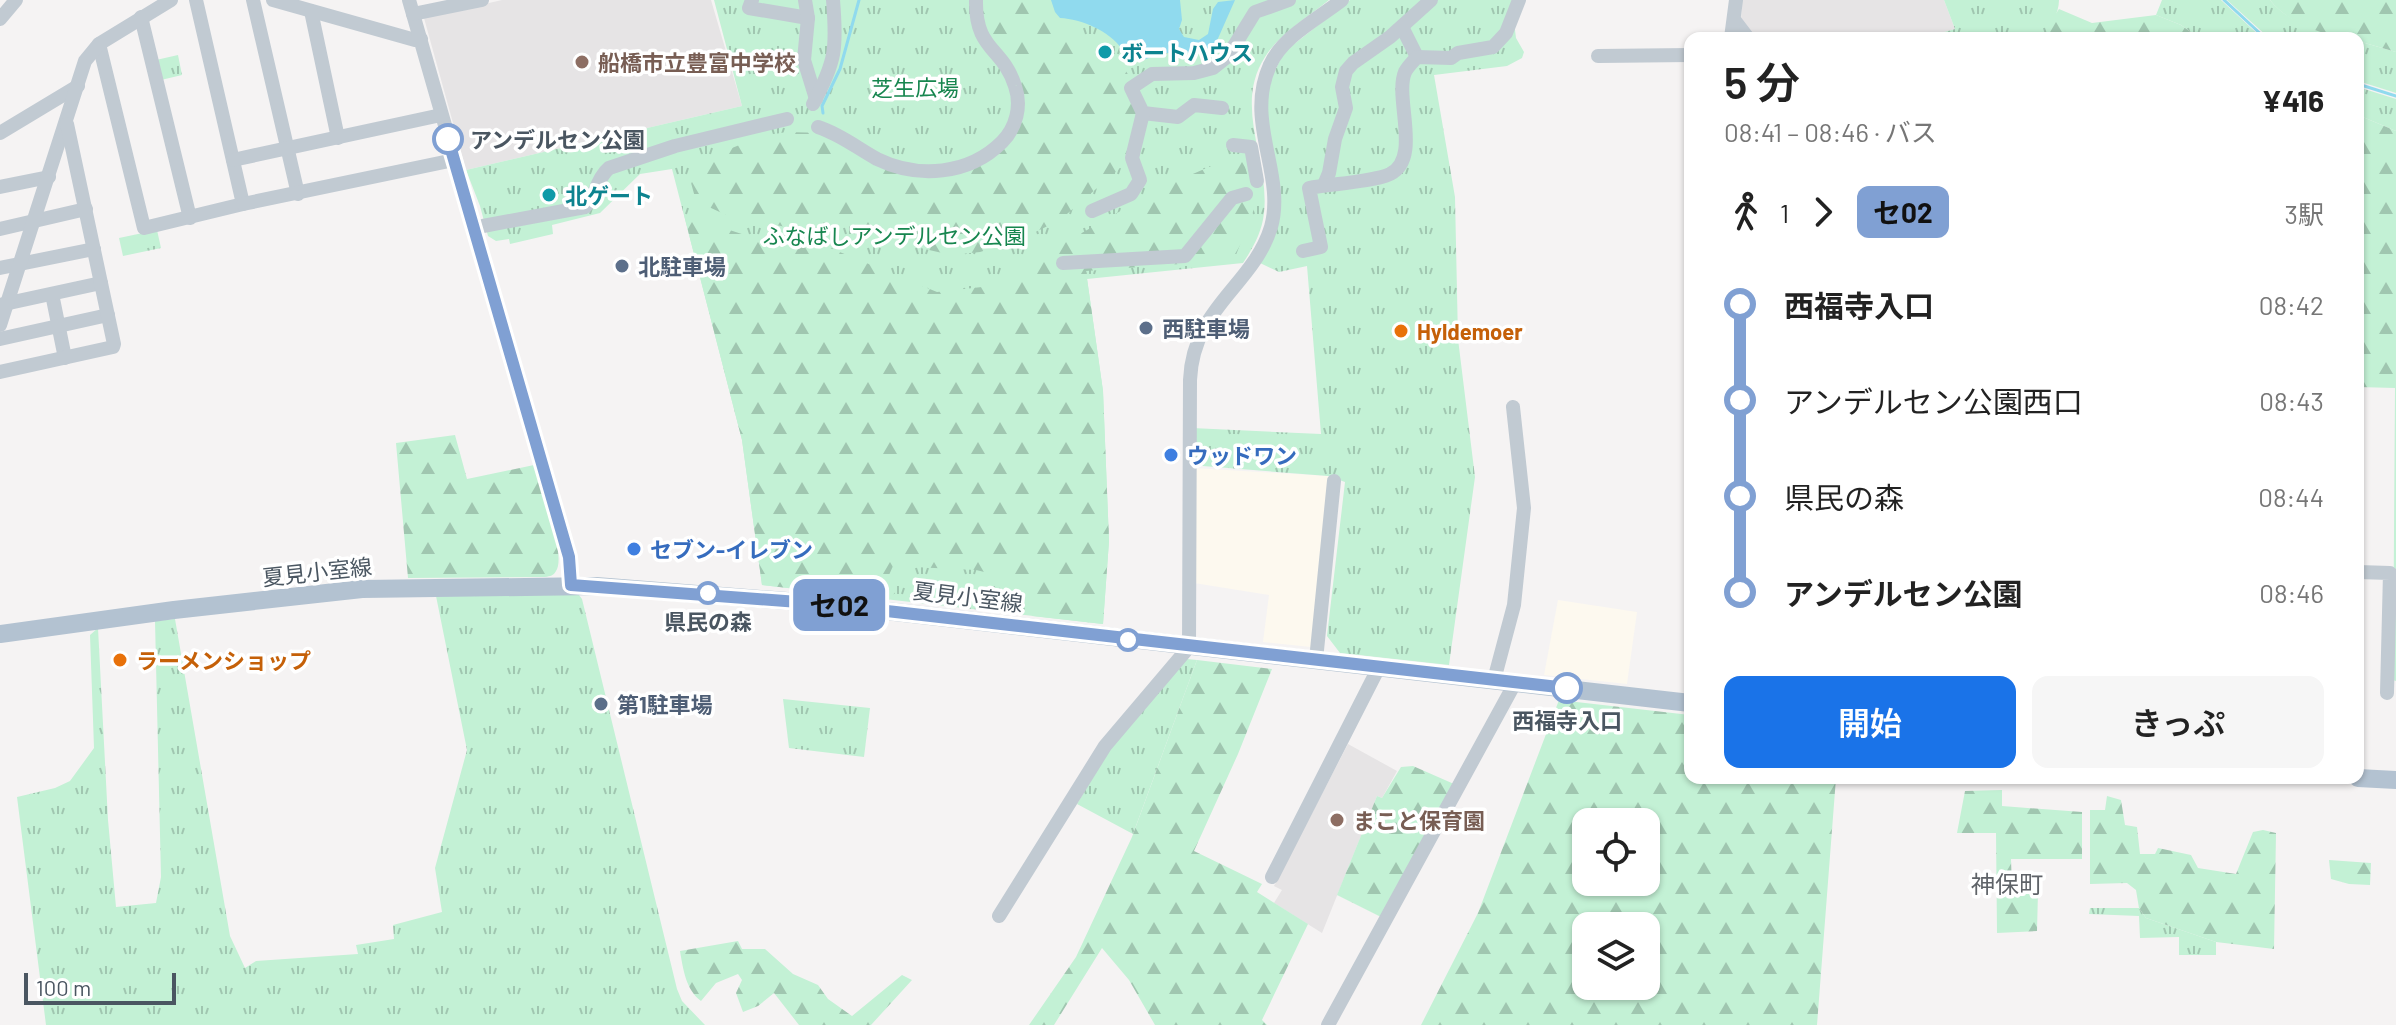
<!DOCTYPE html>
<html lang="ja">
<head>
<meta charset="utf-8">
<style>
  body { margin:0; font-family:Barlow,"Noto Sans JP",sans-serif; background:#f6f6f6; color:#222; height:100vh; display:flex; flex-direction:column; font-size:30px; white-space:nowrap }
  * { box-sizing:border-box; margin:0 }
  p { font-size:26px; color:#767676 }
  .icon { flex:none; width:44px; height:44px; fill:none; stroke:currentColor; stroke-width:2; stroke-linecap:round; stroke-linejoin:round }
  .map { position:relative; flex:1; overflow:hidden }
  .sheet { position:absolute; left:1684px; top:32px; width:680px; height:752px; display:flex; flex-direction:column; background:#fff; border-radius:16px; box-shadow:0 2px 6px #0004 }
  .sheet>* { flex:none }
  .badge { padding:0 16px; border-radius:12px; font-size:28px; line-height:52px }
  .fabs { position:absolute; left:1572px; top:808px; display:grid; gap:16px }
  .fabs a { display:grid; place-items:center; width:88px; height:88px; border-radius:16px; background:#fff; box-shadow:0 2px 6px #0004; font-size:40px }
  .scale { position:absolute; left:24px; bottom:20px; width:152px; box-sizing:border-box; padding-left:8px; border:4px solid #4a5661; border-top:0; font-size:22px; line-height:28px; white-space:nowrap; color:#4a5661; -webkit-text-stroke:6px #fff; paint-order:stroke }
  .map>.badge { position:absolute; translate:-50% -50%; box-shadow:0 0 0 4px #fff }
  .legs { display:flex; align-items:center; gap:12px; height:88px; padding:0 40px; font-size:26px }
  .legs p { margin-inline-start:auto }
  .headline { display:flex; align-items:center; justify-content:space-between; height:136px; padding:0 40px }
  h1 { font-size:44px; font-weight:600; line-height:60px }
  .button { display:flex; gap:16px; margin-top:auto; padding:16px 40px }
  .button a { flex:1; height:92px; border-radius:16px; background:#1a73e8; color:#fff; font-size:32px; font-weight:600; line-height:92px; text-align:center }
  .button a+a { background:#f6f6f6; color:#222 }
  ul { padding:0 40px; list-style:none }
  li { display:flex; align-items:center; gap:28px; height:96px; font-size:30px }
  li i { display:grid; place-items:center; width:12px; height:100%; margin:0 10px; background:currentColor }
  li i::after { content:''; width:20px; height:20px; margin:-10px; border:6px solid; border-radius:50%; background:#fff }
  li p { margin-inline-start:auto }
  li:first-child i { background:linear-gradient(#0000 50%,currentColor 0) }
  li:last-child i { background:linear-gradient(currentColor 50%,#0000 0) }
  .map>svg:first-child { display:block }
  .commercial { fill:#fdf9ef }
  .education { fill:#e6e4e5 }
  .grass { fill:url(#grass-tufts) }
  .forest { fill:url(#forest-firs); fill-rule:evenodd }
  .water { fill:#90daee }
  .lines { fill:none; stroke-linecap:round; stroke-linejoin:round }
  .stream { stroke:#90daee; stroke-width:3 }
  .minor { stroke:#c1cad2; stroke-width:14 }
  .major { stroke:#b3c2d1; stroke-width:18 }
  .line-1-casing { stroke:#fff; stroke-width:18 }
  .line-1 { stroke:#80a0d3; stroke-width:12 }
  .culture-dot { fill:#0f9aa8; stroke:#fff; stroke-width:3 }
  .education-dot { fill:#8d6e63; stroke:#fff; stroke-width:3 }
  .stop-1-dot { fill:#fff; stroke:#80a0d3; stroke-width:4 }
  .service-dot { fill:#5c6f8a; stroke:#fff; stroke-width:3 }
  .food-dot { fill:#e8710a; stroke:#fff; stroke-width:3 }
  .shop-dot { fill:#3f7fe0; stroke:#fff; stroke-width:3 }
  .labels { text-anchor:middle; dominant-baseline:central; stroke-width:7; stroke-linejoin:round; paint-order:stroke }
  .culture-label { font-size:22px; font-weight:bold; fill:#0d838f; stroke:#fff; text-anchor:start }
  .education-label { font-size:22px; font-weight:bold; fill:#785e54; stroke:#fff; text-anchor:start }
  .park-label { font-size:22px; fill:#17864f; stroke:#fff }
  .stop-label { font-size:22px; font-weight:bold; fill:#4a5661; stroke:#fff }
  .service-label { font-size:22px; font-weight:bold; fill:#4e5e75; stroke:#fff; text-anchor:start }
  .food-label { font-size:22px; font-weight:bold; fill:#c56008; stroke:#fff; text-anchor:start }
  .shop-label { font-size:22px; font-weight:bold; fill:#366cbe; stroke:#fff; text-anchor:start }
  .street-label { font-size:22px; fill:#4a5661; stroke:#fff }
  .neighbourhood-label { font-size:24px; fill:#5f6368; stroke:#fff }
</style>
</head>
<body>
<div class="map">
<svg width="2396" height="1025" viewBox="0 0 2396 1025">
  <defs>
    <pattern id="grass-tufts" width="24" height="20" patternUnits="userSpaceOnUse" patternTransform="scale(2)"><rect width="24" height="20" fill="#c3f1d5"/><path d="M3 7l-1-3M5 7V3M7 7l1-3M15 17l-1-3M17 17v-4M19 17l1-3" fill="none" stroke="#a0c6b0"/></pattern>
    <pattern id="forest-firs" width="22" height="20" patternUnits="userSpaceOnUse" patternTransform="scale(2)"><rect width="22" height="20" fill="#c3f1d5"/><path d="M5 1l3.5 6h-7zM16 11l3.5 6h-7z" fill="#a0c6b0"/></pattern>
  </defs>
  <rect width="100%" height="100%" fill="#f5f3f3"/>
  <g class="commercial">
    <path d="M1194 468 1328 476 1330 487 1311 647 1263 642 1269 595 1194 583Z"/>
    <path d="M1558 600 1637 612 1627 684 1544 675Z"/>
  </g>
  <g class="education">
    <path d="M502 0H711L742 106 466 170 424 18Z"/>
    <path d="M1742 0H1944L1955 29 1923 38H1754L1741 19Z"/>
    <path d="M1348 744 1397 771 1382 798 1377 796 1322 933 1274 903 1282 890 1274 886Z"/>
  </g>
  <g class="grass">
    <path d="M714 0H1329C1308 17 1279 34 1265 57 1233 106 1270 161 1264 213 1262 232 1253 248 1243 263L1087 279 1103 391 1109 541 1103 624 762 585 742 440 672 169 640 174 600 213 552 225 553 234 510 244 509 239 496 241 488 236 480 206 466 170 742 106Z"/>
    <path d="M1350 0H1525L1514 22 1516 38 1524 52 1522 58 1507 66 1434 75 1455 197 1458 339 1475 477 1449 665 1340 653 1327 636 1345 482 1328 476 1190 465 1192 428 1321 434 1307 266 1279 272 1260 263 1271 242 1267 87 1284 52Z"/>
    <path d="M1944 0H2059C2059 14 2050 24 2048 38H1923L1955 29Z"/>
    <path d="M2162 0H2221L2262 38H2199L2181 25 2156 15Z"/>
    <path d="M2227 0H2270C2288 23 2319 30 2346 38H2269Z"/>
    <path d="M2358 41 2396 52V93L2358 81Z"/>
    <path d="M178 55 182 75 161 80 156 60Z"/>
    <path d="M2358 87 2396 99V131L2358 115Z"/>
    <path d="M157 230 161 248 123 256 119 238Z"/>
    <path d="M551 594 579 595 582 599 677 989 682 1001 705 1025H46L17 797 55 788 70 781 94 748 90 635 98 628 108 820 116 907 156 903 161 877 155 621 175 619 230 936 245 968 256 961 358 954 356 945 394 939 393 925 442 912 435 868 467 750 436 596Z"/>
    <path d="M1187 659 1197 660 1133 834 1077 804 1109 749Z"/>
    <path d="M783 699 870 708 864 757 789 748Z"/>
    <path d="M2090 908H2139L2146 918 2216 942V955H2179V937L2140 938 2139 916 2089 914Z"/>
  </g>
  <g class="forest">
    <path d="M975 0H1038C1051 32 1074 50 1101 69L1122 65 1136 87V150L1118 170 1060 220 1019 240 980 252 951 255 903 244 870 228 830 225 795 229 724 214 696 201 690 179 692 164 762 136 787 132 824 133 896 167 932 171 1001 143 1017 106 1008 75 978 37Z"/>
    <path d="M2270 0H2396V52L2358 41V38C2329 38 2288 24 2270 0Z"/>
    <path d="M2059 9 2092 23 2156 15 2181 25 2199 38H2048L2049 24Z"/>
    <path d="M2358 115 2396 131V681L2393 680 2395 388 2358 387Z"/>
    <path d="M1241 153 1256 204 1234 260 1086 271 1103 391 1109 541 1103 624 1032 616 1034 608 1018 580 976 570 893 566 889 575 896 591 889 600 762 585 742 440 684 215 763 241 808 239 937 292 1000 285 1057 247 1163 187Z"/>
    <path d="M455 435 467 479 534 465C540 485 567 555 556 571 553 576 551 576 545 577L408 578 396 443Z"/>
    <path d="M1197 660 1272 669 1238 754 1194 851 1262 884 1257 892 1308 924 1262 1020 1267 1025H1155L1129 980 1102 948 1054 1025H1029L1076 957 1132 837Z"/>
    <path d="M1559 700 1690 715V778H1836L1817 1025H1421L1478 913ZM1586 822H1646V882H1586ZM1586 926H1646V986H1586Z"/>
    <path d="M1413 766 1454 784 1381 917 1337 895 1377 796 1382 798 1401 767Z"/>
    <path d="M2002 790V806L2082 812V859H2011L2012 889 2038 892 2037 931 1997 933 1996 833H1957L1965 791Z"/>
    <path d="M2107 796 2121 800 2125 825 2137 827 2140 854H2155L2158 848 2191 855 2198 868 2236 874 2253 832 2263 830 2276 833 2274 949 2216 942 2146 918 2139 908 2136 890 2127 883 2090 884V810H2105Z"/>
    <path d="M2329 860 2371 863 2370 885 2349 884 2331 879Z"/>
    <path d="M738 941 742 949H765L793 974 818 985 828 999 852 1016 902 975 912 980 871 1025H799L774 993 758 1006 743 1012 736 993 742 980 738 974 716 983 701 1001C686 990 683 969 680 951Z"/>
  </g>
  <path class="water" d="M1051 0H1180L1182 20 1179 29 1184 37 1199 40 1208 34 1213 9 1218 2 1235 0 1216 43 1200 53H1163L1140 61 1136 53 1122 49C1109 31 1082 19 1060 18L1055 12Z"/>
  <g class="lines">
    <g class="stream">
      <path d="M2224 0 2265 38"/>
      <path d="M2358 84 2396 96"/>
      <path d="M823 113 822 106 840 69 859 0"/>
    </g>
    <g class="minor">
      <path d="M253 0 298 194"/>
      <path d="M273 0 415 40 421 39"/>
      <path d="M409 0 569 557 571 585"/>
      <path d="M752 0 749 8 808 18"/>
      <path d="M805 0 808 18 804 60 816 99"/>
      <path d="M311 11 338 138"/>
      <path d="M413 14 482 0"/>
      <path d="M141 17 190 218"/>
      <path d="M0 19 16 0"/>
      <path d="M1735 21 1748 38"/>
      <path d="M1402 27 1417 57"/>
      <path d="M1731 38 1736 0"/>
      <path d="M99 44 144 228 243 204 196 0"/>
      <path d="M1598 56 1690 55"/>
      <path d="M813 104C836 61 837 48 833 0"/>
      <path d="M1222 108 1194 105 1178 117 1143 113 1131 88 1152 74 1194 73 1213 68 1228 56 1255 12 1289 0"/>
      <path d="M818 127C840 134 857 148 877 159 918 179 969 175 1002 142 1016 128 1022 106 1015 86 1003 47 975 51 976 0"/>
      <path d="M0 133 78 86"/>
      <path d="M1233 145 1251 147 1257 181"/>
      <path d="M233 160 441 115"/>
      <path d="M1324 185 1329 173 1335 139 1346 108 1342 87 1346 71 1353 63 1390 37 1431 0"/>
      <path d="M0 187 49 177"/>
      <path d="M243 204 454 160"/>
      <path d="M1092 211 1131 194 1140 180 1132 158 1143 113"/>
      <path d="M483 226 585 207C596 195 597 178 609 168L675 146 787 119"/>
      <path d="M0 229 86 209"/>
      <path d="M1303 251 1321 247 1309 188C1329 184 1373 182 1390 174 1422 158 1394 98 1405 72 1408 66 1413 62 1417 57L1451 58 1458 53 1493 47 1506 33 1519 0"/>
      <path d="M1063 263 1185 256 1232 198 1246 194"/>
      <path d="M0 268 94 249"/>
      <path d="M52 294 65 358"/>
      <path d="M0 305 101 283"/>
      <path d="M0 325 85 61 99 44 171 0"/>
      <path d="M0 339 108 315"/>
      <path d="M0 372 113 347 114 344 67 124"/>
      <path d="M2358 572 2390 573 2387 693"/>
      <path d="M1316 660 1334 481"/>
      <path d="M1494 680 1514 605 1524 508 1513 407"/>
      <path d="M1272 877 1379 667"/>
      <path d="M999 916 1105 746 1189 647 1190 380C1193 307 1253 286 1271 227 1286 174 1244 122 1270 65 1282 37 1319 18 1342 0"/>
      <path d="M1328 1025 1515 683"/>
    </g>
    <g class="major">
      <path d="M0 634 174 610 362 589 596 586 825 604 1690 703"/>
      <path d="M2358 778 2396 780"/>
    </g>
  </g>
  <g class="lines">
    <g class="line-1-casing">
      <path id="line-1" d="M448 139 569 557 571 585 825 604 1567 688"/>
    </g>
    <use href="#line-1" class="line-1"/>
  </g>
  <g class="culture-dot">
    <circle cx="1105" cy="52" r="8"/>
    <circle cx="549" cy="195" r="8"/>
  </g>
  <g class="education-dot">
    <circle cx="582" cy="62" r="8"/>
    <circle cx="1337" cy="820" r="8"/>
  </g>
  <g class="stop-1-dot">
    <circle cx="448" cy="139" r="14"/>
    <circle cx="708" cy="593" r="10"/>
    <circle cx="1128" cy="640" r="10"/>
    <circle cx="1567" cy="688" r="14"/>
  </g>
  <g class="service-dot">
    <circle cx="622" cy="266" r="8"/>
    <circle cx="1146" cy="328" r="8"/>
    <circle cx="601" cy="704" r="8"/>
  </g>
  <g class="food-dot">
    <circle cx="1401" cy="331" r="8"/>
    <circle cx="120" cy="660" r="8"/>
  </g>
  <g class="shop-dot">
    <circle cx="1171" cy="455" r="8"/>
    <circle cx="634" cy="549" r="8"/>
  </g>
  <g class="labels">
    <g class="culture-label">
      <text x="1121" y="52">ボートハウス</text>
      <text x="565" y="195">北ゲート</text>
    </g>
    <g class="education-label">
      <text x="598" y="62">船橋市立豊富中学校</text>
      <text x="1353" y="820">まこと保育園</text>
    </g>
    <g class="park-label">
      <text x="915" y="87">芝生広場</text>
      <text x="894" y="235">ふなばしアンデルセン公園</text>
    </g>
    <g class="stop-label">
      <text x="470" y="139" text-anchor="start">アンデルセン公園</text>
      <text x="708" y="621">県民の森</text>
      <text x="1567" y="720">西福寺入口</text>
    </g>
    <g class="service-label">
      <text x="638" y="266">北駐車場</text>
      <text x="1162" y="328">西駐車場</text>
      <text x="617" y="704">第1駐車場</text>
    </g>
    <g class="food-label">
      <text x="1417" y="331">Hyldemoer</text>
      <text x="136" y="660">ラーメンショップ</text>
    </g>
    <g class="shop-label">
      <text x="1187" y="455">ウッドワン</text>
      <text x="650" y="549">セブン-イレブン</text>
    </g>
    <g class="street-label">
      <text transform="translate(317 571) rotate(-6)">夏見小室線</text>
      <text transform="translate(968 596) rotate(7)">夏見小室線</text>
    </g>
    <g class="neighbourhood-label">
      <text x="2007" y="883">神保町</text>
    </g>
  </g>
</svg>
<div class="fabs">
<a><svg class="icon" aria-label="locate" viewBox="0 0 24 24"><circle cx="12" cy="12" r="6"/><path d="M12 2v4M12 18v4M2 12h4M18 12h4"/></svg></a>
<a><svg class="icon" aria-label="layers" viewBox="0 0 24 24"><path d="M12 4l9 5-9 5-9-5zM3 14l9 5 9-5"/></svg></a>
</div>
<div class="scale">100 m</div>
<b class="badge" style="left:839px;top:605px;background:#80a0d3;color:#111">セ02</b>
<section class="sheet">
<div class="headline"><div><h1>5 分</h1><p>08:41 – 08:46 · バス</p></div><b>¥416</b></div>
<div class="legs"><svg class="icon" aria-label="walk" viewBox="0 0 24 24"><circle cx="13" cy="4" r="2"/><path d="M13 8l-2 6 4 7M11 14l-3 7M7 12l3-4h3l4 4"/></svg>1<svg class="icon" aria-label="forward" viewBox="0 0 24 24"><path d="M9 5l7 7-7 7"/></svg><b class="badge" style="background:#80a0d3;color:#111">セ02</b><p>3駅</p></div>
<ul>
<li><i style="color:#80a0d3"></i><b>西福寺入口</b><p>08:42</p></li>
<li><i style="color:#80a0d3"></i><span>アンデルセン公園西口</span><p>08:43</p></li>
<li><i style="color:#80a0d3"></i><span>県民の森</span><p>08:44</p></li>
<li><i style="color:#80a0d3"></i><b>アンデルセン公園</b><p>08:46</p></li>
</ul>
<div class="button"><a>開始</a><a>きっぷ</a></div>
</section>
</div>
</body>
</html>
